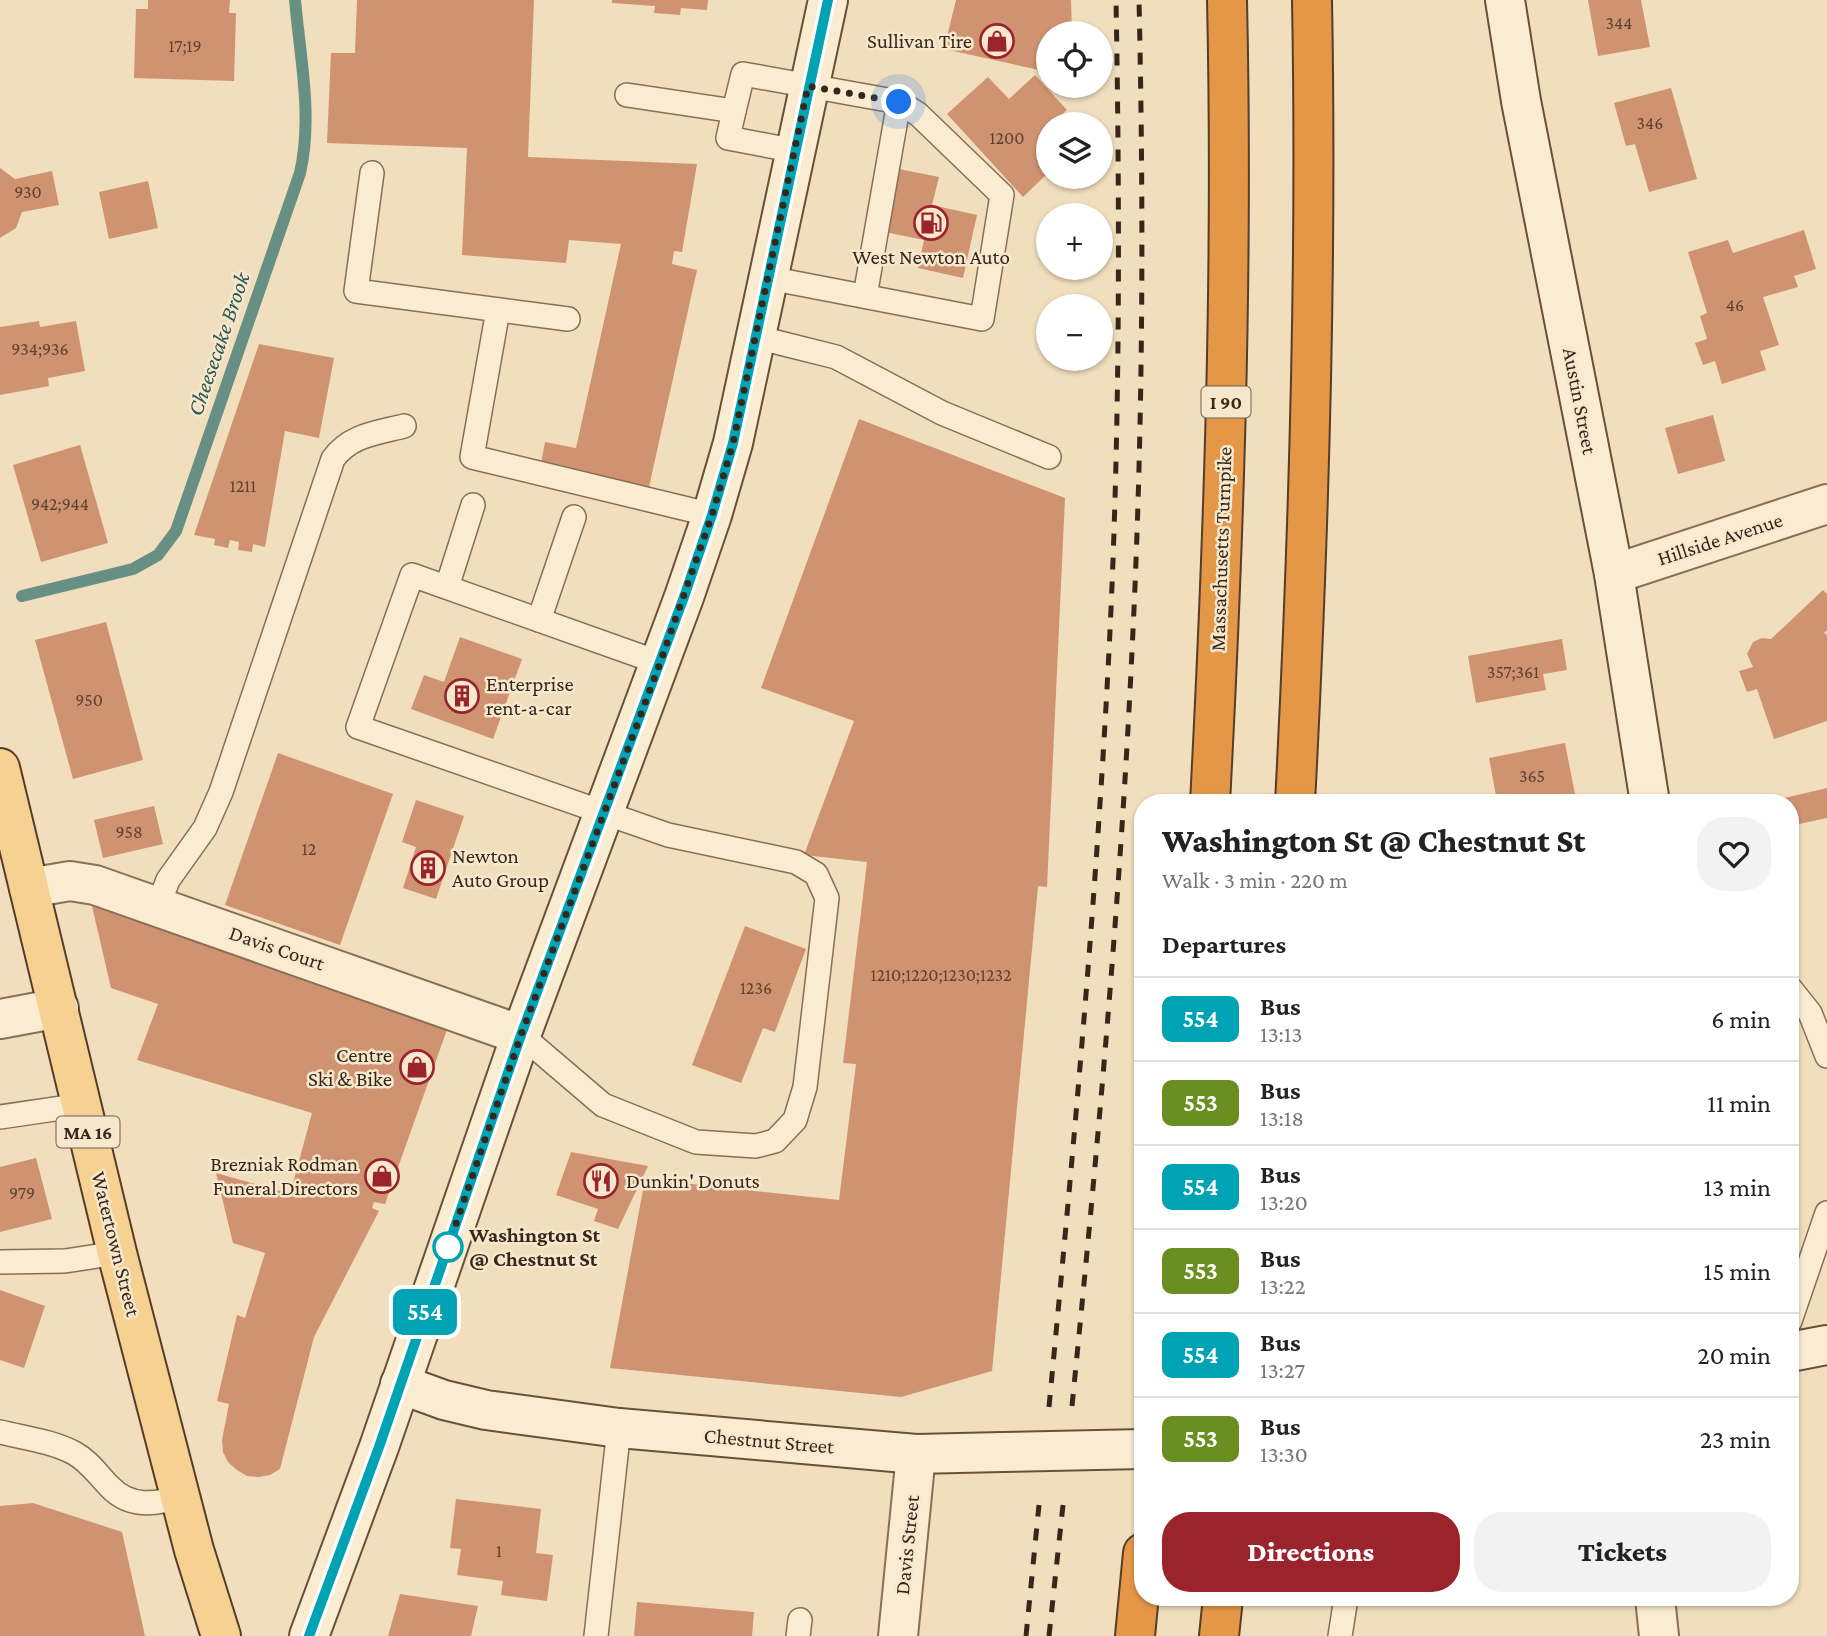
<!DOCTYPE html>
<html lang="en">
<head>
<meta charset="utf-8">
<style>
  body { margin:0; font-family:"Crimson Pro",serif; background:#f2f2f2; color:#222; height:100vh; display:flex; flex-direction:column; font-size:26px; white-space:nowrap }
  * { box-sizing:border-box; margin:0 }
  p { font-size:23px; color:#767676 }
  .icon { flex:none; width:38px; height:38px; fill:none; stroke:currentColor; stroke-width:2; stroke-linecap:round; stroke-linejoin:round }
  .map { position:relative; flex:1; overflow:hidden }
  .side { position:absolute; left:1134px; top:794px; width:665px; height:812px; display:flex; flex-direction:column; background:#fff; border-radius:28px; box-shadow:0 2px 5px #0004 }
  .side>* { flex:none }
  .badge { padding:0 14px; border-radius:10px; font-size:24px; line-height:46px }
  .fabs { position:absolute; left:1036px; top:21px; display:grid; gap:14px }
  .fabs a { display:grid; place-items:center; width:77px; height:77px; border-radius:50%; background:#fff; box-shadow:0 2px 5px #0004; font-size:35px }
  .you { position:absolute; width:35px; height:35px; margin:-18px; border:5px solid #fff; border-radius:50%; background:#1a73e8; box-shadow:0 0 0 10px #1a73e833 }
  .map>.badge { position:absolute; translate:-50% -50%; box-shadow:0 0 0 4px #fff }
  h2 { padding:0 28px; font-size:26px; line-height:63px }
  .round { display:grid; place-items:center; flex:none; width:74px; height:74px; border-radius:28px; background:#f2f2f2 }
  .head { display:flex; align-items:center; justify-content:space-between; height:119px; padding:0 28px }
  h1 { font-size:33px; font-weight:800; line-height:52px }
  .action { display:flex; gap:14px; margin-top:auto; padding:14px 28px }
  .action a { flex:1; height:80px; border-radius:28px; background:#9b232b; color:#fff; font-size:28px; font-weight:800; line-height:80px; text-align:center }
  .action a+a { background:#f2f2f2; color:#222 }
  ul { padding:0; list-style:none }
  li { display:flex; align-items:center; gap:21px; height:84px; padding:0 28px; border-top:2px solid #e0e0e0 }
  li div { flex:1 }
  li b { display:block; font-size:26px }
  li em { font-style:normal }
  li .badge { min-width:77px; font-weight:700; text-align:center }
  .map>svg:first-child { display:block }
  .lines { fill:none; stroke-linecap:round; stroke-linejoin:round }
  .stream { stroke:#688f83; stroke-width:12 }
  .building { fill:#d09371 }
  .service-casing { stroke:#896e56; stroke-width:26 }
  .minor-casing { stroke:#896e56; stroke-width:42 }
  .secondary-casing { stroke:#6a4f39; stroke-width:42 }
  .primary-casing { stroke:#563c2a; stroke-width:42 }
  .motorway-casing { stroke:#563c2a; stroke-width:42 }
  .service { stroke:#faecd1; stroke-width:23 }
  .minor { stroke:#faecd1; stroke-width:38 }
  .secondary { stroke:#faecd1; stroke-width:38 }
  .primary { stroke:#f6d192; stroke-width:38 }
  .motorway { stroke:#e59748; stroke-width:38 }
  .rail { stroke:#37271b; stroke-width:5; stroke-dasharray:12 12; stroke-linecap:butt }
  .secondary-bridge-casing { stroke:#6a4f39; stroke-width:42; stroke-linecap:butt }
  .secondary-bridge { stroke:#faecd1; stroke-width:38 }
  .line-casing { stroke:#fff; stroke-width:16 }
  .line { stroke:#00a3b4; stroke-width:10 }
  .walk { stroke:#37271b; stroke-width:7; stroke-dasharray:0 12.6 }
  .stop-dot { fill:#fff; stroke:#00a3b4; stroke-width:3.5 }
  .labels { text-anchor:middle; dominant-baseline:central; stroke-width:5; stroke-linejoin:round; paint-order:stroke }
  .number-label { font-size:18px; fill:#5d4230 }
  .shield { fill:#f7e8cd; stroke:#716150; stroke-width:2 }
  .shield-label { font-size:19px; font-weight:bold; fill:#37271b }
  .poi-label { font-size:21px; fill:#37271b; stroke:#f7e8cd; text-anchor:end }
  .street-label { font-size:21px; fill:#37271b; stroke:#f7e8cd }
  .stop-label { font-size:21px; font-weight:bold; fill:#37271b; stroke:#f7e8cd; text-anchor:start }
  .water-label { font-size:23px; font-style:italic; fill:#295852; stroke:#f7e8cd }
</style>
</head>
<body>
<div class="map">
<svg width="1827" height="1636" viewBox="0 0 1827 1636">
  <rect width="100%" height="100%" fill="#f0debd"/>
  <g class="lines">
    <path class="stream" d="M22 596 133 569 158 555 176 531 300 173C313 117 300 57 295 0"/>
  </g>
  <g class="building">
    <path d="M148 0H230L229 13H236L234 81 134 78 136 9H148Z"/>
    <path d="M357 0H534L528 157 697 164 682 252 674 251 672 264 697 270 649 487 541 463 545 442 576 448 621 244 569 240 566 263 462 255 467 148 327 143 331 53H355Z"/>
    <path d="M612 0H708L707 10 681 8 680 15 654 13 655 6 612 3Z"/>
    <path d="M956 0H1071L1072 33H1048V72L944 49Z"/>
    <path d="M1588 0H1641L1650 47 1598 56Z"/>
    <path d="M1035 75 1067 110 1051 124H1048V127L1041 134 1048 141V173L1023 197 947 114 988 77 1009 99Z"/>
    <path d="M1671 88 1697 179 1649 192 1635 144 1626 146 1614 103Z"/>
    <path d="M0 168 15 179 52 171 59 205 22 212 16 228 0 238Z"/>
    <path d="M899 169 939 177 932 205 977 215 963 278 918 268 924 240 885 232Z"/>
    <path d="M148 181 158 228 109 239 99 192Z"/>
    <path d="M1804 230 1816 269 1794 276 1798 287 1763 297 1779 345 1760 351 1766 370 1722 384 1715 361 1703 365 1695 343 1707 339 1700 316 1707 313 1688 252 1728 240 1733 253Z"/>
    <path d="M39 321 40 327 76 321 85 371 48 378 49 386 0 395V327Z"/>
    <path d="M259 344 334 358 319 438 285 431 265 547 253 544 252 552 238 550 239 542 230 540 228 548 214 545 215 539 194 535Z"/>
    <path d="M1713 415 1725 461 1678 474 1665 428Z"/>
    <path d="M859 419 1065 498 1047 887 1038 886 992 1371 901 1397 610 1368 645 1179 839 1200 856 1064 843 1063 867 862 804 855 854 721 761 688Z"/>
    <path d="M80 445 108 543 41 562 13 465Z"/>
    <path d="M1823 590 1827 594V630L1824 633 1827 635V721L1774 739 1757 689 1747 692 1739 671 1753 667 1747 654 1753 642 1762 638 1771 639Z"/>
    <path d="M106 622 143 760 73 779 35 640Z"/>
    <path d="M460 637 522 659 493 739 411 709 424 675 444 682Z"/>
    <path d="M1562 639 1567 670 1543 674 1546 690 1476 703 1468 656Z"/>
    <path d="M1565 743 1575 794 1552 798V803H1511L1510 798 1497 801 1489 758Z"/>
    <path d="M278 753 393 794 340 945 225 905Z"/>
    <path d="M1827 788V818L1790 826V803H1763Z"/>
    <path d="M416 800 464 816 436 899 403 888 416 847 402 842Z"/>
    <path d="M154 806 163 844 103 858 94 820Z"/>
    <path d="M92 906 449 1024 385 1204 374 1202 372 1208 379 1211 314 1337 280 1469 270 1475 259 1477 247 1476 237 1470 228 1462 223 1452 222 1440 229 1404 217 1401 237 1315 245 1318 265 1253 233 1243 216 1173 290 1194 312 1113 137 1060 158 1004 111 988Z"/>
    <path d="M745 926 806 949 775 1032 763 1028 741 1083 692 1065Z"/>
    <path d="M571 1152 648 1166 618 1229 594 1221 598 1209 556 1195Z"/>
    <path d="M36 1158 52 1219 0 1232V1167Z"/>
    <path d="M0 1290 45 1306 24 1368 0 1360Z"/>
    <path d="M456 1499 541 1509 536 1553 553 1555 547 1601 501 1595 503 1581 457 1575 461 1549 450 1548Z"/>
    <path d="M33 1503 122 1532 145 1636H0V1506Z"/>
    <path d="M400 1594 478 1606 471 1636H388Z"/>
    <path d="M637 1602 754 1612 752 1636H634Z"/>
  </g>
  <g class="lines">
    <g class="service-casing">
      <g id="service">
        <path d="M627 95 734 111 728 138 796 151"/>
        <path d="M734 111 743 74 899 102 918 114 1002 195 982 319 769 278"/>
        <path d="M372 173 356 291 568 319"/>
        <path d="M865 296 899 102"/>
        <path d="M498 310 472 457 712 515"/>
        <path d="M756 337 836 357 942 413 1049 457"/>
        <path d="M447 587 473 505"/>
        <path d="M539 620 574 517"/>
        <path d="M158 906 168 880 205 828 221 792 333 459C350 435 377 433 404 426"/>
        <path d="M1790 988 1810 1013 1827 1056"/>
        <path d="M521 1035 603 1105 696 1142 756 1146 775 1141 795 1120 805 1087 827 898 816 874 796 862 668 835 358 727 412 575 660 663"/>
        <path d="M0 1117 82 1105"/>
        <path d="M0 1262 65 1261 117 1253"/>
        <path d="M1790 1321 1827 1213"/>
        <path d="M0 1432C24 1438 52 1441 74 1453 89 1461 98 1475 110 1487 130 1508 156 1505 181 1496"/>
        <path d="M596 1636 619 1428"/>
        <path d="M798 1636 800 1620"/>
        <path d="M1340 1636 1346 1598"/>
      </g>
    </g>
    <g class="minor-casing">
      <g id="minor">
        <path d="M1614 574 1827 504"/>
        <path d="M29 888 70 881 95 885 521 1035"/>
        <path d="M0 1019 59 1008"/>
        <path d="M1655 1598 1659 1636"/>
        <path d="M898 1636 916 1454"/>
      </g>
    </g>
    <g class="secondary-casing">
      <g id="secondary">
        <path d="M1505 0 1521 101 1614 574 1650 803"/>
        <path d="M1790 1352 1827 1345"/>
        <path d="M400 1384 444 1400 486 1410 619 1428 916 1454 1002 1452"/>
        <path d="M309 1636 379 1447 521 1035 684 597 712 515 733 443 828 0"/>
      </g>
    </g>
    <g class="primary-casing">
      <path id="primary" d="M0 768 117 1253 194 1550 221 1636"/>
    </g>
    <g class="motorway-casing">
      <g id="motorway">
        <path d="M1210 803C1224 536 1233 268 1227 0"/>
        <path d="M1295 803C1309 536 1317 268 1312 0"/>
        <path d="M1135 1636 1143 1553"/>
        <path d="M1219 1636 1223 1598"/>
      </g>
    </g>
    <use href="#service" class="service"/>
    <use href="#minor" class="minor"/>
    <use href="#secondary" class="secondary"/>
    <use href="#primary" class="primary"/>
    <use href="#motorway" class="motorway"/>
    <g class="rail">
      <path d="M1072 1406C1097 1155 1120 904 1132 651 1143 434 1144 217 1139 0"/>
      <path d="M1049 1407C1073 1155 1096 904 1109 651 1120 435 1120 217 1116 0"/>
      <path d="M1026 1636 1039 1505"/>
      <path d="M1049 1636 1063 1505"/>
    </g>
    <g class="secondary-bridge-casing">
      <path id="secondary-bridge" d="M1002 1452 1143 1449"/>
    </g>
    <use href="#secondary-bridge" class="secondary-bridge"/>
  </g>
  <g class="lines">
    <g class="line-casing">
      <path id="line" d="M309 1636 379 1447 521 1035 684 597 712 515 733 443 828 0"/>
    </g>
    <use href="#line" class="line"/>
    <path class="walk" d="M448 1247 521 1035 660 663 712 515 733 443 808 86 899 102"/>
  </g>
  <defs>
    <g id="shop-ring" transform="scale(1.75)"><circle r="9.5" fill="#f7e8cd" stroke="#9b232b" stroke-width="1.5"/><path d="M-5-2.5h2.3a2.7 3.5 0 0 1 5.4 0H5L5.5 6h-11ZM-1.5-2.5h3a1.5 2.3 0 0 0-3 0Z" fill="#9b232b"/></g>
    <g id="fuel-ring" transform="scale(1.75)"><circle r="9.5" fill="#f7e8cd" stroke="#9b232b" stroke-width="1.5"/><path d="M-5.5-6h7V0h2V4h1.3V-2.5L3-4.5l.8-.8L6-3V5H2.5V1h-1V6h-7ZM-4.2-4.7v3.2H.2V-4.7Z" fill="#9b232b"/></g>
    <g id="building-ring" transform="scale(1.75)"><circle r="9.5" fill="#f7e8cd" stroke="#9b232b" stroke-width="1.5"/><path d="M-4-6H4V6H1V3H-1V6H-4ZM-2.5-4.3h1.7v1.8h-1.7ZM.8-4.3h1.7v1.8H.8ZM-2.5-1h1.7V.8h-1.7ZM.8-1h1.7V.8H.8Z" fill="#9b232b"/></g>
    <g id="restaurant-ring" transform="scale(1.75)"><circle r="9.5" fill="#f7e8cd" stroke="#9b232b" stroke-width="1.5"/><path d="M-5-6h1v4h1v-4h1v4h1v-4h1v5L-1.5 .5V6h-2V.5L-5-1ZM5-6V6H3V1.5H1.5Q1.5-4 5-6Z" fill="#9b232b"/></g>
  </defs>
  <g fill-rule="evenodd">
    <use href="#shop-ring" x="997" y="41"/>
    <use href="#fuel-ring" x="931" y="223"/>
    <use href="#building-ring" x="462" y="696"/>
    <use href="#building-ring" x="428" y="868"/>
    <use href="#shop-ring" x="417" y="1067"/>
    <use href="#shop-ring" x="382" y="1176"/>
    <use href="#restaurant-ring" x="601" y="1181"/>
  </g>
  <circle class="stop-dot" cx="448" cy="1247" r="14"/>
  <g class="labels">
    <g class="number-label">
      <text x="1619" y="23">344</text>
      <text x="185" y="46">17;19</text>
      <text x="1650" y="123">346</text>
      <text x="1007" y="138">1200</text>
      <text x="28" y="192">930</text>
      <text x="1735" y="305">46</text>
      <text x="40" y="349">934;936</text>
      <text x="243" y="486">1211</text>
      <text x="60" y="504">942;944</text>
      <text x="1513" y="672">357;361</text>
      <text x="89" y="700">950</text>
      <text x="1532" y="776">365</text>
      <text x="129" y="832">958</text>
      <text x="309" y="849">12</text>
      <text x="941" y="975">1210;1220;1230;1232</text>
      <text x="756" y="988">1236</text>
      <text x="22" y="1193">979</text>
      <text x="499" y="1551">1</text>
    </g>
    <g class="shield">
      <rect x="1201.5" y="386.5" width="49" height="31" rx="5"/>
      <rect x="56.5" y="1116.5" width="63" height="31" rx="5"/>
    </g>
    <g class="shield-label">
      <text x="1226" y="402">I 90</text>
      <text x="88" y="1132">MA 16</text>
    </g>
    <g class="poi-label">
      <text x="972" y="41">Sullivan Tire</text>
      <text x="931" y="257" text-anchor="middle">West Newton Auto</text>
      <text x="486" y="684" text-anchor="start">Enterprise<tspan x="486" dy="24">rent-a-car</tspan></text>
      <text x="452" y="856" text-anchor="start">Newton<tspan x="452" dy="24">Auto Group</tspan></text>
      <text x="392" y="1055">Centre<tspan x="392" dy="24">Ski &amp; Bike</tspan></text>
      <text x="358" y="1164">Brezniak Rodman<tspan x="358" dy="24">Funeral Directors</tspan></text>
      <text x="626" y="1181" text-anchor="start">Dunkin' Donuts</text>
    </g>
    <g class="street-label">
      <text transform="translate(1580 401) rotate(79)">Austin Street</text>
      <text transform="translate(1720 539) rotate(-18)">Hillside Avenue</text>
      <text transform="translate(1221 549) rotate(-88)">Massachusetts Turnpike</text>
      <text transform="translate(277 948) rotate(19)">Davis Court</text>
      <text transform="translate(116 1244) rotate(76)">Watertown Street</text>
      <text transform="translate(769 1441) rotate(5)">Chestnut Street</text>
      <text transform="translate(907 1545) rotate(-84)">Davis Street</text>
    </g>
    <g class="stop-label">
      <text x="469" y="1235">Washington St<tspan x="469" dy="24">@ Chestnut St</tspan></text>
    </g>
    <g class="water-label">
      <text transform="translate(218 344) rotate(-71)">Cheesecake Brook</text>
    </g>
  </g>
</svg>
<div class="fabs">
<a><svg class="icon" aria-label="locate" viewBox="0 0 24 24"><circle cx="12" cy="12" r="6"/><path d="M12 2v4M12 18v4M2 12h4M18 12h4"/></svg></a>
<a><svg class="icon" aria-label="layers" viewBox="0 0 24 24"><path d="M12 4l9 5-9 5-9-5zM3 14l9 5 9-5"/></svg></a>
<a>+</a>
<a>−</a>
</div>
<div class="you" style="left:899px;top:102px"></div>
<b class="badge" style="left:425px;top:1312px;background:#00a3b4;color:#fff">554</b>
<section class="side">
<div class="head"><div><h1>Washington St @ Chestnut St</h1><p>Walk · 3 min · 220 m</p></div><a class="round"><svg class="icon" aria-label="heart" viewBox="0 0 24 24"><path d="M12 20l-8-8c-3-5 5-10 8-4 3-6 11-1 8 4z"/></svg></a></div>
<h2>Departures</h2>
<ul>
<li><span class="badge" style="background:#00a3b4;color:#fff">554</span><div><b>Bus</b><p>13:13</p></div><em>6 min</em></li>
<li><span class="badge" style="background:#6b8e23;color:#fff">553</span><div><b>Bus</b><p>13:18</p></div><em>11 min</em></li>
<li><span class="badge" style="background:#00a3b4;color:#fff">554</span><div><b>Bus</b><p>13:20</p></div><em>13 min</em></li>
<li><span class="badge" style="background:#6b8e23;color:#fff">553</span><div><b>Bus</b><p>13:22</p></div><em>15 min</em></li>
<li><span class="badge" style="background:#00a3b4;color:#fff">554</span><div><b>Bus</b><p>13:27</p></div><em>20 min</em></li>
<li><span class="badge" style="background:#6b8e23;color:#fff">553</span><div><b>Bus</b><p>13:30</p></div><em>23 min</em></li>
</ul>
<div class="action"><a>Directions</a><a>Tickets</a></div>
</section>
</div>
</body>
</html>
